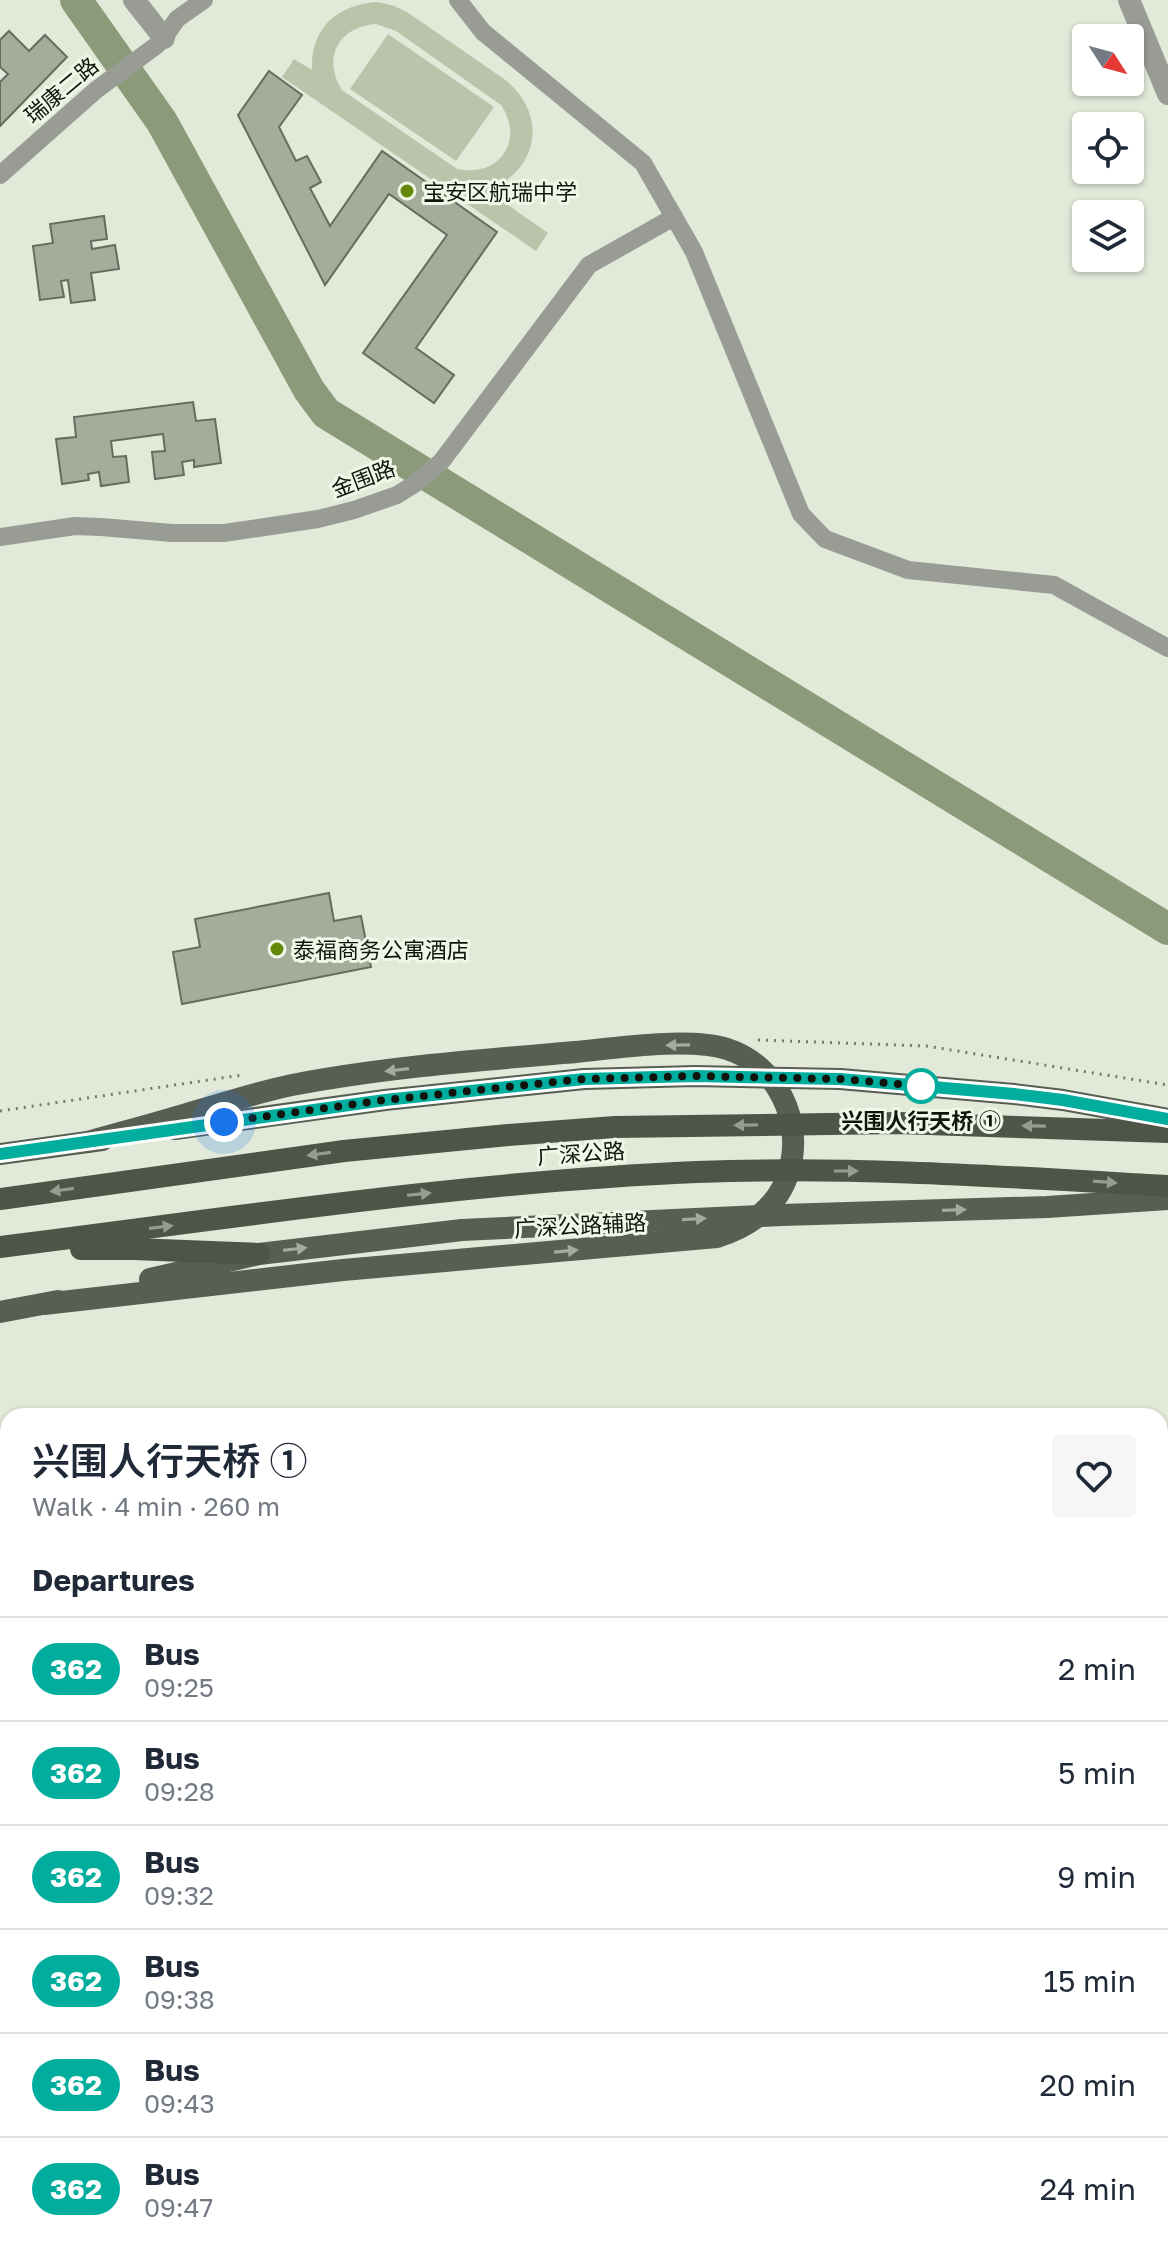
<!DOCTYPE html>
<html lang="en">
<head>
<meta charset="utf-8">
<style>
  body { margin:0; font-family:"Golos Text","Noto Sans SC",sans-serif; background:#f6f6f7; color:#1f2937; height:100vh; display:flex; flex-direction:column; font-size:30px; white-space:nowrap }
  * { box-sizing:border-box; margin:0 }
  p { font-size:26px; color:#747a83 }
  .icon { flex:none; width:44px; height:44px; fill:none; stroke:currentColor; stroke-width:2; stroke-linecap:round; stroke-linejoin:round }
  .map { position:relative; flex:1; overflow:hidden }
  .sheet { position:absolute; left:0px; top:1408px; width:1168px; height:848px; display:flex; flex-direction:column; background:#fff; border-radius:24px 24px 0 0; box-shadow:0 2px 6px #0004 }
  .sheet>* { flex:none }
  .badge { padding:0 16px; border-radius:26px; font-size:28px; line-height:52px }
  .needle { width:52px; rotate:126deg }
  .tools { position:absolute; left:1072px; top:24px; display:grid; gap:16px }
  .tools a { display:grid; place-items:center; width:72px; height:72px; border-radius:8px; background:#fff; box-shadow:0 2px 6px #0004; font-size:40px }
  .you { position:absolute; width:40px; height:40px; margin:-20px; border:6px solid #fff; border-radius:50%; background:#1a73e8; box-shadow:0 0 0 12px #1a73e833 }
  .map>.badge { position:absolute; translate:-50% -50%; box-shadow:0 0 0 4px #fff }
  h2 { padding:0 32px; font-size:30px; line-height:72px }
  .round { display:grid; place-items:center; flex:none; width:84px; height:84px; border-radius:8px; background:#f6f6f7 }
  .overview { display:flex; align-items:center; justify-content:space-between; height:136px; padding:0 32px }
  h1 { font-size:38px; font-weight:600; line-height:60px }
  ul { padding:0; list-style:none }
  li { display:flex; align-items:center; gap:24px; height:104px; padding:0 32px; border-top:2px solid #e0e1e3 }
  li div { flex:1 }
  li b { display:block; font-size:30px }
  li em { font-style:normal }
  li .badge { min-width:88px; font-weight:700; text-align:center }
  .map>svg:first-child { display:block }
  .green { fill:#b9c4ab; fill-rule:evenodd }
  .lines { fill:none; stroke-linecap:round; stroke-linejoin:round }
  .river { stroke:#8b9a78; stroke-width:32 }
  .building { fill:#a5ac9c; stroke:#666c5e; stroke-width:2 }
  .path { stroke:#75796e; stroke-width:3; stroke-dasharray:2 6; stroke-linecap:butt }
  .service { stroke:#999c95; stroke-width:9 }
  .minor { stroke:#999c95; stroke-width:18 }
  .tertiary { stroke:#999c95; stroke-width:22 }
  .primary { stroke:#595e52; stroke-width:22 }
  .trunk { stroke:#4e5446; stroke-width:22 }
  .motorway { stroke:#43493b; stroke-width:24 }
  .oneway { fill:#a4aa9c }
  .oneway2 { fill:#969d8e }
  .line-casing { stroke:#fff; stroke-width:18 }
  .line { stroke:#01ad9c; stroke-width:12 }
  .walk { stroke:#11130d; stroke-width:8; stroke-dasharray:0 14.4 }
  .poi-dot { fill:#64880a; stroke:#eff7e6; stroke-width:3 }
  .stop-dot { fill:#fff; stroke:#01ad9c; stroke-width:4 }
  .labels { text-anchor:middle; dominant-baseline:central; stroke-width:6; stroke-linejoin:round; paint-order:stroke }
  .street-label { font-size:22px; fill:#11130d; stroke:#eff7e6 }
  .poi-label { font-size:22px; fill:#11130d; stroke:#eff7e6; text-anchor:start }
  .stop-label { font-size:22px; font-weight:bold; fill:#11130d; stroke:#eff7e6 }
</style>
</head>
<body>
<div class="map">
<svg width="1168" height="2256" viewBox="0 0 1168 2256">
  <rect width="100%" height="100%" fill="#e2e9d9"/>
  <g class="green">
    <path d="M378 2 394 6 407 12 507 81C549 118 537 170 488 191L548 233 536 251 282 77 294 59 312 70C310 28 338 4 378 2ZM376 24 396 31 501 105C525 141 499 178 457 169L342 90C322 58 338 27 376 24Z"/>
    <path d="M388 34 494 107 456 161 350 89Z"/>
  </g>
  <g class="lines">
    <path class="river" d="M76 0 162 122 309 390 326 413 1168 929"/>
  </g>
  <g class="building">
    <path d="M9 31 29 51 45 35 67 57 0 126V82L8 74 0 67V40Z"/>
    <path d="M269 71 302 95 279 127 296 161 307 156 321 182 310 188 330 226 382 151 497 232 416 348 454 375 434 403 363 353 447 235 389 194 325 285 238 115Z"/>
    <path d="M104 216 107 239 91 241 92 249 115 245 119 269 91 273 95 300 71 303 68 280 61 281 64 297 40 300 33 246 53 243 50 224Z"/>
    <path d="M193 402 196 421 215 419 221 463 194 467V460L182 462 184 475 155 479 152 452 165 451 163 434 111 441 113 457 126 456 129 482 101 486 99 472 88 474 89 480 62 484 56 439 76 437 74 417Z"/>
    <path d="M329 893 334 921 361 916 371 967 182 1004 173 952 200 947 195 919Z"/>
  </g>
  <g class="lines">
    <g class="path">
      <path d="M758 1040 926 1046 1168 1085"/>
      <path d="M0 1111 242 1075"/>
    </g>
    <path class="service" d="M0 1530 8 1531"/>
    <g class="minor">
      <path d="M458 0 483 32 643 163 694 252 801 514 825 539 908 570 1054 585 1168 648"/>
      <path d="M0 175 96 90 157 45 164 38 177 19 204 0"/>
      <path d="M0 537 75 526 101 527 172 533H224L318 519 354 510 397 495 416 483 441 462 589 265 674 217"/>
      <path d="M1160 2118H1168"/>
      <path d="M0 2126 8 2177"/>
      <path d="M1160 2158H1168"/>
    </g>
    <g class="tertiary">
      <path d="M134 0 164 38"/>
      <path d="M1129 0 1168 94"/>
    </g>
    <g class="primary">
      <path d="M175 1129 385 1100 584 1079 695 1076 840 1079 1014 1094 1063 1100 1168 1119"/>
      <path d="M0 1154 102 1140"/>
      <path d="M150 1279 259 1254 462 1230 782 1215 1047 1207 1168 1199"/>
      <path d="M44 1304 343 1270 717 1237C750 1227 779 1206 789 1171 804 1121 777 1065 727 1049 689 1037 616 1048 576 1052 481 1060 386 1067 292 1085 258 1092 226 1103 193 1112 158 1123 123 1132 88 1142"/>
      <path d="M0 1312 58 1301"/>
    </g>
    <g class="trunk">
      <path d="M0 1199 344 1151 508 1135 615 1127 898 1123 1168 1132"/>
      <path d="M0 1247C232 1218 463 1182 697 1172 854 1166 1011 1177 1168 1186"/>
      <path d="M81 1249H134L259 1254"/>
    </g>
    <path class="motorway" d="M942 2256 1168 2253"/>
  </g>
  <defs><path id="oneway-solid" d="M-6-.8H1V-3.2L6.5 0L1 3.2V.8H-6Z" transform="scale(2)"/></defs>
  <g class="oneway">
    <use href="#oneway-solid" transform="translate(678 1045) rotate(179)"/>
    <use href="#oneway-solid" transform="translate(397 1070) rotate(173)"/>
    <use href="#oneway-solid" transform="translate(954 1210) rotate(-2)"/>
    <use href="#oneway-solid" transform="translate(694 1219) rotate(-3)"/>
    <use href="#oneway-solid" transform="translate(295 1249) rotate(-7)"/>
    <use href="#oneway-solid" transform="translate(566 1251) rotate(-5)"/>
  </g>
  <g class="oneway2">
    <use href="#oneway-solid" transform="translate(746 1125) rotate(179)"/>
    <use href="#oneway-solid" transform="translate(1034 1126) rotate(-179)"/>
    <use href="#oneway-solid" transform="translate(319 1154) rotate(172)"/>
    <use href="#oneway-solid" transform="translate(846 1171)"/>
    <use href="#oneway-solid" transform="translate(1105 1182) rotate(4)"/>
    <use href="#oneway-solid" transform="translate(62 1190) rotate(172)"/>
    <use href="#oneway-solid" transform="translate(419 1194) rotate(-6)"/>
    <use href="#oneway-solid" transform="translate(161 1227) rotate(-7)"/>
  </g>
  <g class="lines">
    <g class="line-casing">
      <path id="line" d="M0 1154 385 1100 584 1079 695 1076 840 1079 1014 1094 1063 1100 1168 1119"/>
    </g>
    <use href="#line" class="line"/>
    <path class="walk" d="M224 1122 385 1100 584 1079 695 1076 840 1079 921 1086"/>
  </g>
  <g class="poi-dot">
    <circle cx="407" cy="191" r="8"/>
    <circle cx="277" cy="949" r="8"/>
  </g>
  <circle class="stop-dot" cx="921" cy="1086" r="16"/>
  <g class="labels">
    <g class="street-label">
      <text transform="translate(61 90) rotate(-40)">瑞康二路</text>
      <text transform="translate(363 478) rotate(-21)">金围路</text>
      <text transform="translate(581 1153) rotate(-4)">广深公路</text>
      <text transform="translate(580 1225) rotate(-3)">广深公路辅路</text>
    </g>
    <g class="poi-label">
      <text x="423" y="191">宝安区航瑞中学</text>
      <text x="293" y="949">泰福商务公寓酒店</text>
    </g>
    <g class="stop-label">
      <text x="921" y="1120">兴围人行天桥 ①</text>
    </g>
  </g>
</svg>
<div class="tools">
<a><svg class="needle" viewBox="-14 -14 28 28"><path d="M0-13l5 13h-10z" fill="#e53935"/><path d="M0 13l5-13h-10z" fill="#747a83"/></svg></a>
<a><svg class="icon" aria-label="locate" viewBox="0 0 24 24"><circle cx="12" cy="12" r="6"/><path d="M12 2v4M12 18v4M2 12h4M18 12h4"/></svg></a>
<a><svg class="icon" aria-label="layers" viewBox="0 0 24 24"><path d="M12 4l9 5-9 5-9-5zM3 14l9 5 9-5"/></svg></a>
</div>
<div class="you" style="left:224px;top:1122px"></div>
<section class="sheet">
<div class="overview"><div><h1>兴围人行天桥 ①</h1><p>Walk · 4 min · 260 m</p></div><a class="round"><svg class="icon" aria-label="heart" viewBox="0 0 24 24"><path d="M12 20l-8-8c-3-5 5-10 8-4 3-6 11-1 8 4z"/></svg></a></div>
<h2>Departures</h2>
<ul>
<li><span class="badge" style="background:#01ad9c;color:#fff">362</span><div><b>Bus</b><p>09:25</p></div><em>2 min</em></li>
<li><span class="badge" style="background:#01ad9c;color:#fff">362</span><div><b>Bus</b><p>09:28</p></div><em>5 min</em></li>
<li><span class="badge" style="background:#01ad9c;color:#fff">362</span><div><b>Bus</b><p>09:32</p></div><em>9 min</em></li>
<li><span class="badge" style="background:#01ad9c;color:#fff">362</span><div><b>Bus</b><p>09:38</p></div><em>15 min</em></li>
<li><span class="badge" style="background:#01ad9c;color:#fff">362</span><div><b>Bus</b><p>09:43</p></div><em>20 min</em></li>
<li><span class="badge" style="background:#01ad9c;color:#fff">362</span><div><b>Bus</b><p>09:47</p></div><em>24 min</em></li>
</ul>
</section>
</div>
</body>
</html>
